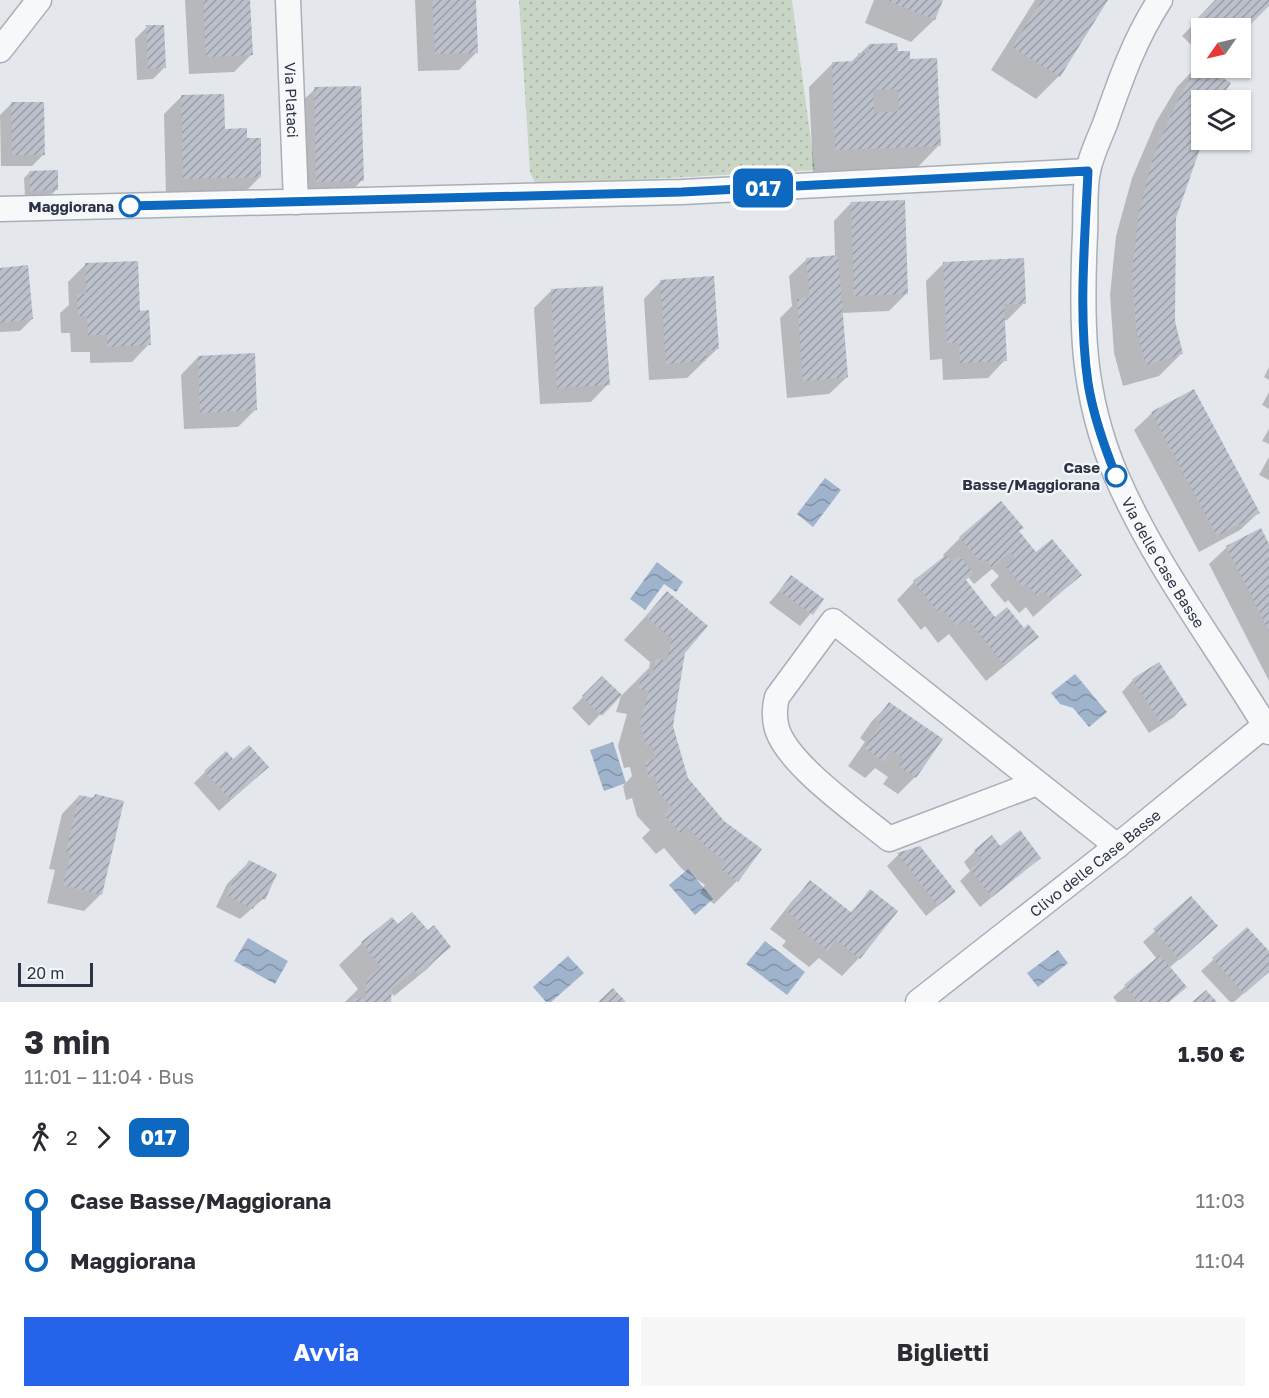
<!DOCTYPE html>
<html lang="it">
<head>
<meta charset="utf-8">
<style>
  body { margin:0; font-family:"Golos Text",sans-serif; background:#f7f7f7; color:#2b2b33; height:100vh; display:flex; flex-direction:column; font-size:22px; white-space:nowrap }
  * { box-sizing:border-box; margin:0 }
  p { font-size:20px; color:#7c7c81 }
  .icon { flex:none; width:33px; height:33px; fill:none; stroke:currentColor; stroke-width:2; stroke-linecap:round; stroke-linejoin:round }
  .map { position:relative; height:1002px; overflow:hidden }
  .panel { display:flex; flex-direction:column; background:#fff; flex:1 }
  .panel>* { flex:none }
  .badge { padding:0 12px; border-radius:9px; font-size:21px; line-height:39px }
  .needle { width:39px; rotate:236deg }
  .controls { position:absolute; left:1191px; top:18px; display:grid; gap:12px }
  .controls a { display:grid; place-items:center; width:60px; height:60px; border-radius:0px; background:#fff; box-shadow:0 2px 4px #0004; font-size:30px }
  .scale { position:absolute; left:18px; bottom:15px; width:75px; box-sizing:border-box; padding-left:6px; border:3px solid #2b3445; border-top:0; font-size:16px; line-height:21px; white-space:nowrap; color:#2b3445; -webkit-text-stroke:4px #f4f6f9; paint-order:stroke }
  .map>.badge { position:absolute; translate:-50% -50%; box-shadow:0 0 0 3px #fff }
  .legs { display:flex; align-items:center; gap:9px; height:66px; padding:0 24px; font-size:20px }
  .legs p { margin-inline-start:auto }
  .headline { display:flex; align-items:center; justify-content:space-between; height:102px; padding:0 24px }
  h1 { font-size:33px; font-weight:700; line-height:45px }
  .button { display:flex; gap:12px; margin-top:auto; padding:12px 24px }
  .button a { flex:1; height:69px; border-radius:0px; background:#2563eb; color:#fff; font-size:24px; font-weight:700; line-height:69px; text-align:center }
  .button a+a { background:#f7f7f7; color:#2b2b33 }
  ul { padding:0 24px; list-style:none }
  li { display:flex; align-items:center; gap:21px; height:60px; font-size:22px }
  li i { display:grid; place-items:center; width:9px; height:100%; margin:0 8px; background:currentColor }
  li i::after { content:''; width:15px; height:15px; margin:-8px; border:4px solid; border-radius:50%; background:#fff }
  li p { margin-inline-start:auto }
  li:first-child i { background:linear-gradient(#0000 50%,currentColor 0) }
  li:last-child i { background:linear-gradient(currentColor 50%,#0000 0) }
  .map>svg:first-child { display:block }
  .grass { fill:url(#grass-dots) }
  .water { fill:url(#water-waves) }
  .shadow { fill:#0003 }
  .building { fill:url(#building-hatch); fill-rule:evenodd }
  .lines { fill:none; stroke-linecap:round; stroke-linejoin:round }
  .minor-casing { stroke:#a9aeb7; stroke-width:27 }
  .minor { stroke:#f7f8fa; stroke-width:24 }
  .line-1-casing { stroke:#fff; stroke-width:14 }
  .line-1 { stroke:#0c69bf; stroke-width:9 }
  .stop-1-dot { fill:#fff; stroke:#0c69bf; stroke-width:3 }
  .labels { text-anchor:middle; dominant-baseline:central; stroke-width:4.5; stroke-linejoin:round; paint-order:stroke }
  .street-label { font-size:15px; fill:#2b3445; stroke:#f4f6f9 }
  .stop-label { font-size:15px; font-weight:bold; fill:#2b3445; stroke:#f4f6f9; text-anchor:end }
</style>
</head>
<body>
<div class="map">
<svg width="1269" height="1002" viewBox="0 0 1269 1002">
  <defs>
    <pattern id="grass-dots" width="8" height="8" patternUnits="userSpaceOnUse" patternTransform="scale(1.5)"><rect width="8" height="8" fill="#c9d6c5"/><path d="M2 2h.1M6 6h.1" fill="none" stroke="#adb8ab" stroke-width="1.8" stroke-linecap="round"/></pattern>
    <pattern id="water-waves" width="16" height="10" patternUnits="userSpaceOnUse" patternTransform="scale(1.5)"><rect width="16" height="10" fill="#9fb4cc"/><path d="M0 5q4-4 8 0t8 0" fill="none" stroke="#8293a7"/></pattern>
    <pattern id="building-hatch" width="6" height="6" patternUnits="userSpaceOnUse" patternTransform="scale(1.5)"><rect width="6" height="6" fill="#bbc0ca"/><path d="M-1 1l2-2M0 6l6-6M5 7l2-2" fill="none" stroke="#989da6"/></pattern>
  </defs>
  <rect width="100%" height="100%" fill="#e4e7ec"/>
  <path class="grass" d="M519 0H792L815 170 536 185 530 172Z"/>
  <g class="water">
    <path d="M825 478 841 490 813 527 797 514Z"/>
    <path d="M657 562 683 582 676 592 664 584 645 610 630 599Z"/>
    <path d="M1075 674 1107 712 1089 727 1073 708 1060 704 1051 693Z"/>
    <path d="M613 742 626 783 604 791 590 750Z"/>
    <path d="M688 869 713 899 695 915 669 885Z"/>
    <path d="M248 938 288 961 275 984 234 961Z"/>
    <path d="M765 941 805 972 787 995 746 964Z"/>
    <path d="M1058 950 1068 963 1038 987 1027 973Z"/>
    <path d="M568 956 584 973 551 1002H546L533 987Z"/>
  </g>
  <g class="shadow">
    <path d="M185 0H249L252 54 234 72 189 74Z"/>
    <path d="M415 0H475L477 52 459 70 418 71Z"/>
    <path d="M874 0H942L934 20 911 42 865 23Z"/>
    <path d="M1035 0H1107L1059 76 1036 99 991 70Z"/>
    <path d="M1217 0H1269V4L1240 28H1202V55L1182 36Z"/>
    <path d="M147 27 164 68 153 79 137 80 135 39Z"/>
    <path d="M869 45 896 53 909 60 939 145 917 168 813 172 809 87 832 64 850 63Z"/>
    <path d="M1199 64 1202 68H1205L1229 84 1218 100H1202L1175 217 1174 322 1182 353 1159 376 1123 386 1114 353 1110 295 1116 236 1132 178 1156 122 1177 87Z"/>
    <path d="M315 89 362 180 345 198 300 199 297 106Z"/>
    <path d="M181 97 224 130 260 177 243 194 166 196 164 114Z"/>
    <path d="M11 104 44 154 32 166H1L0 115Z"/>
    <path d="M30 172 56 190 51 195 25 196 24 178Z"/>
    <path d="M851 203 907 293 889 311 842 313 847 377 829 394 787 398 780 318 792 306 789 276 807 259 835 256 834 221Z"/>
    <path d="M944 263 1024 303 1007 320 1003 321 1005 360 988 378 943 380 942 359 930 360 926 281Z"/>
    <path d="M86 264 138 312 149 344 132 362 90 363V352H71L70 333H61L60 313 69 305 68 282Z"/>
    <path d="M0 269 32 319 20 331 0 332Z"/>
    <path d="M661 281 717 349 687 378 649 380 644 299Z"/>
    <path d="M552 290 608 384 591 402 540 404 534 308Z"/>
    <path d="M198 357 256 409 238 427 184 429 181 375Z"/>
    <path d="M1269 367V380L1264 377Z"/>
    <path d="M1269 392V409L1262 405Z"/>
    <path d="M1152 413 1258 513 1240 530 1199 552 1134 430Z"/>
    <path d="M1269 429V444L1262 441Z"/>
    <path d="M1269 457V480L1259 475Z"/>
    <path d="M1260 530 1269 547V681L1209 564 1227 547Z"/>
    <path d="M1018 532 1036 554 1080 575 1033 617 1026 607 1019 613 1008 600 1005 603 990 585 999 576 992 569 974 584 968 577 964 580 994 619 1037 637 1019 654 986 681 949 634 938 643 925 626 921 630 897 600 914 582 945 558 943 555 960 538Z"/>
    <path d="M791 577 822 600 800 626 769 603Z"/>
    <path d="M667 593 684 653 671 726 687 778 737 881 714 904 700 893 705 885 682 869 664 848 656 854 642 838 650 830 637 816 632 798 626 800 623 786 632 776 630 767 624 768 618 746 627 714 616 712 621 696 649 668 650 662 624 640Z"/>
    <path d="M602 678 619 695 589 726 572 708Z"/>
    <path d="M1133 680 1185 705 1174 717 1149 733 1122 692Z"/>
    <path d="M889 704 915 777 898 794 883 784 888 777 875 768 865 778 848 766 865 742 860 738 872 721Z"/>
    <path d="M205 772 255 778 219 811 194 783Z"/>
    <path d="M95 795 101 894 84 911 47 903 55 870 49 869 62 814 79 796 91 799Z"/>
    <path d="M919 847 954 892 926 916 887 866 898 855Z"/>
    <path d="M1000 848 1039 858 980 907 960 881 970 871 964 862 975 851Z"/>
    <path d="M249 862 275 875 263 899 240 919 216 907 227 884Z"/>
    <path d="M810 882 850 913 871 891 896 911 859 958 842 976 819 958 809 967 782 946 786 941 770 929 793 900Z"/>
    <path d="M1191 898 1204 938 1169 968 1185 987 1169 1002H1117L1113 997 1157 959 1143 942Z"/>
    <path d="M398 926 428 932 449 947 427 969 394 996 390 991 389 1002H345L358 989 339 965 362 943Z"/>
    <path d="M1247 929 1269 953V970L1234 1002H1230L1201 971Z"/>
  </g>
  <g class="building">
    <path d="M203 0H250L253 55 206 57Z"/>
    <path d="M432 0H476L478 53 435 54Z"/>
    <path d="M886 0H943L935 20Z"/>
    <path d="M1042 0H1108L1060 77 1012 47Z"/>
    <path d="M1215 0H1269V6L1240 35V28H1210L1198 18Z"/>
    <path d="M146 25H164L166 68 148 69Z"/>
    <path d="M897 43 898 51H910V59L937 58 941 146 835 150 832 62 858 61V53H869V44ZM898 89 899 111 874 113 873 90Z"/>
    <path d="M1199 62 1202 64V68H1207L1231 83 1220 100H1202L1203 140 1176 218 1175 321 1183 354 1146 365 1136 329 1132 271 1139 212 1154 154 1179 97Z"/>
    <path d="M361 86 364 181 316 182 314 87Z"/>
    <path d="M224 94 225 129 247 128V138H261V177L183 179 181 95Z"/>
    <path d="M11 102H44L45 155H12Z"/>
    <path d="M58 170V190L30 191 29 171Z"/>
    <path d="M905 200 908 294 854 296 851 202Z"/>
    <path d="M838 255 848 377 803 381 797 299 810 298 806 258Z"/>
    <path d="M1024 258 1026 304H1004L1007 361 960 363 959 343H947L943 262Z"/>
    <path d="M138 261 140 311 149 310 151 345 107 347V335H88L87 316H78L77 294H86L85 263Z"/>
    <path d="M28 265 33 319 0 323V268Z"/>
    <path d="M714 276 719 349 706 350V361L666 364 660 280Z"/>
    <path d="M603 286 610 385 557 388 551 289Z"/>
    <path d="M255 353 257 410 200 413 198 356Z"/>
    <path d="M1194 389 1260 513 1217 536 1151 412Z"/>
    <path d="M1001 501 1024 528 1019 531 1036 552 1052 539 1082 575 1052 600 1044 591 1037 596 1026 584 1023 587 1006 567 1015 559 1010 552 992 568 985 559 981 562 959 537Z"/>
    <path d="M1261 528 1269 544V631L1226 546Z"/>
    <path d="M946 555 952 562 960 556 973 573 966 580 995 617 1007 607 1024 628 1028 624 1039 637 1004 665 967 618 957 626 943 610 939 613 913 581Z"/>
    <path d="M791 575 824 599 813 615 779 591Z"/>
    <path d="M667 591 708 626 685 653 673 726 688 778 724 821 762 849 738 882 721 869 726 862 705 846 687 826 680 833 664 815 672 807 659 793 655 776 649 778 645 761 656 759 652 745 647 746 640 723 649 691 638 689 643 673 652 675 656 658 667 661 672 639 646 616Z"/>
    <path d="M1159 662 1187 705 1161 723 1132 679Z"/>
    <path d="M602 676 622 695 602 716 582 696Z"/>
    <path d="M889 702 943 739 916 778 899 766 904 759 891 750 884 762 864 748 881 724 876 720Z"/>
    <path d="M249 745 269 767 231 800 204 771 226 751 233 759Z"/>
    <path d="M95 794 124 801 102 895 63 885 71 853 66 852 79 795 94 798Z"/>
    <path d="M1020 830 1041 858 992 897 970 869 982 860 974 850 992 835 1000 846Z"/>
    <path d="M920 846 956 892 938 906 897 853Z"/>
    <path d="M249 860 277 874 265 900 258 897 253 909 226 895 239 871 242 872Z"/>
    <path d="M810 880 852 913 870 889 898 911 860 959 836 940 828 951 798 928 802 923 786 911Z"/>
    <path d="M1191 896 1218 926 1180 960 1153 929Z"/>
    <path d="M412 912 428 930 434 925 451 947 418 974 414 970 392 989 391 1002H353V998L365 999 367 978 381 967 361 942 392 917 398 924Z"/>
    <path d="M1247 927 1269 951V972L1244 994 1212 958Z"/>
    <path d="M1160 955 1187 987 1169 1002H1138L1124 985Z"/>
    <path d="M613 988 626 1002H598Z"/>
    <path d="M1206 990 1217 1002H1192Z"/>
  </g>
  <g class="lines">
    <g class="minor-casing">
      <g id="minor">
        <path id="s1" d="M288 0 296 202"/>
        <path id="s2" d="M1160 0C1135 38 1120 81 1105 124 1099 139 1091 155 1088 171 1084 190 1086 214 1085 234 1081 321 1081 393 1116 475 1155 566 1218 647 1269 732"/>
        <path d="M0 50 39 0"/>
        <path d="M0 209 682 192 1088 171"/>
        <path d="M1037 783 889 839C859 814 788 765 777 729 774 718 774 708 777 697L833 621 1117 846"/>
        <path id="s3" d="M918 1002 1117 846 1269 722"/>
      </g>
    </g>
    <use href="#minor" class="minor"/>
  </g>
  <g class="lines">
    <g class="line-1-casing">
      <path id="line-1" d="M130 206 682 192 1088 171C1085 241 1078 313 1088 383 1093 415 1104 446 1116 476"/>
    </g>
    <use href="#line-1" class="line-1"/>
  </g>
  <g class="stop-1-dot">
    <circle cx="130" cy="206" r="10"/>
    <circle cx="1116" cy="476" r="10"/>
  </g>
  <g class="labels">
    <g class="street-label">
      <text stroke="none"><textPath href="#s1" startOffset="100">Via Plataci</textPath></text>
      <text stroke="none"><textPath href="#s2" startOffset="594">Via delle Case Basse</textPath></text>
      <text stroke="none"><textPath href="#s3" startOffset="225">Clivo delle Case Basse</textPath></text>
    </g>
    <g class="stop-label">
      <text x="114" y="206">Maggiorana</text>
      <text x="1100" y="467">Case<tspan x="1100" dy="17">Basse/Maggiorana</tspan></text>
    </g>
  </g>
</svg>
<div class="controls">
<a><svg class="needle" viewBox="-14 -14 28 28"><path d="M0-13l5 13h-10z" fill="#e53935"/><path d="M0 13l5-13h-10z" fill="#7c7c81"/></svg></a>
<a><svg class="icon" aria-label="layers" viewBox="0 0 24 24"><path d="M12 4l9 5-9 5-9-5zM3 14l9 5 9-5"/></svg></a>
</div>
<div class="scale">20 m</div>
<b class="badge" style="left:763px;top:188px;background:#0c69bf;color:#fff">017</b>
</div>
<section class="panel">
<div class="headline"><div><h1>3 min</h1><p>11:01 – 11:04 · Bus</p></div><b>1.50 €</b></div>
<div class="legs"><svg class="icon" aria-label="walk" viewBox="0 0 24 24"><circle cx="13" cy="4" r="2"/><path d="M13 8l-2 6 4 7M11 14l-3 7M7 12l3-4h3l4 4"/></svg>2<svg class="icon" aria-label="forward" viewBox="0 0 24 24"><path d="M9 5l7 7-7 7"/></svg><b class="badge" style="background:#0c69bf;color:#fff">017</b></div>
<ul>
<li><i style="color:#0c69bf"></i><b>Case Basse/Maggiorana</b><p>11:03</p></li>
<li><i style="color:#0c69bf"></i><b>Maggiorana</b><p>11:04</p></li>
</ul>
<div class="button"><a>Avvia</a><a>Biglietti</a></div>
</section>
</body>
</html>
